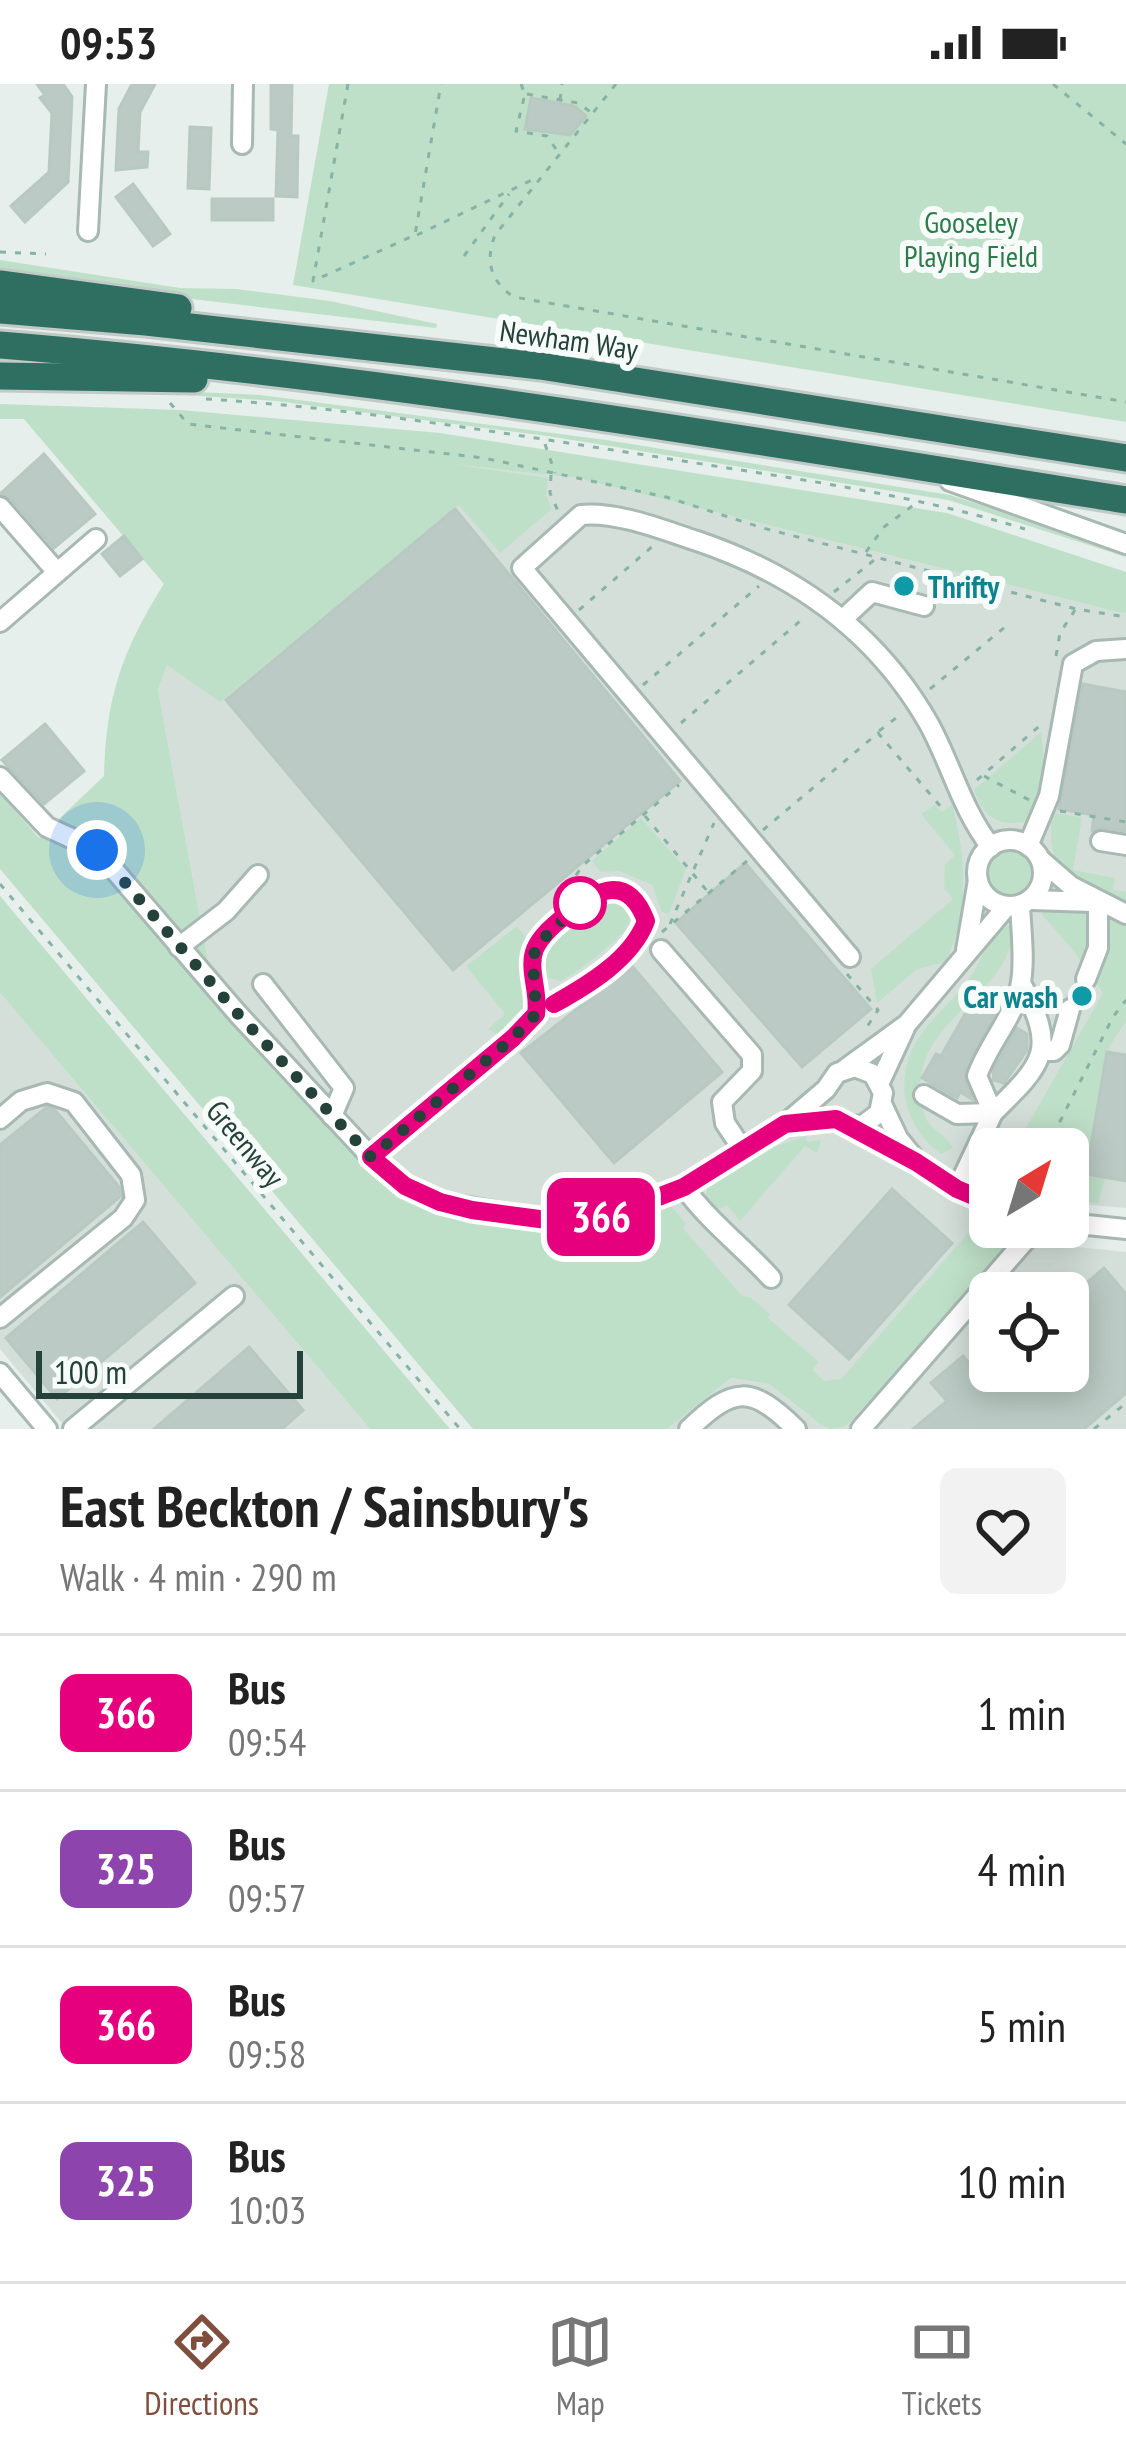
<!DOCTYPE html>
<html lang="en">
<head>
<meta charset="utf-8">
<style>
  body { margin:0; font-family:"PT Sans Narrow",sans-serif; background:#f2f2f2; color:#222; height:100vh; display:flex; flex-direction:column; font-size:45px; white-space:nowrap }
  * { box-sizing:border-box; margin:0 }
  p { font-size:39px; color:#767676 }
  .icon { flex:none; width:66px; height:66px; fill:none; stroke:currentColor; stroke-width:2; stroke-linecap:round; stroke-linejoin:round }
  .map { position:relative; height:1345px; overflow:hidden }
  .details { display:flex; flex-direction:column; background:#fff; flex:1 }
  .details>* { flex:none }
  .badge { padding:0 24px; border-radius:18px; font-size:42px; line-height:78px }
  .needle { width:78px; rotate:38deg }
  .controls { position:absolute; left:969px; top:1044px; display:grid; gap:24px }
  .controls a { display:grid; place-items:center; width:120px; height:120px; border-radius:18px; background:#fff; box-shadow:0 6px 30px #0003; font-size:60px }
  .scale { position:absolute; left:36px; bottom:30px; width:267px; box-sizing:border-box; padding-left:12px; border:6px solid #24423a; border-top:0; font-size:33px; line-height:42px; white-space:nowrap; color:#24423a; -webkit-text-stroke:9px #f7fbf9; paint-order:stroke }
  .you { position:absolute; width:60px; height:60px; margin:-30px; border:9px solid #fff; border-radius:50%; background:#1a73e8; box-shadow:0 0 0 18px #1a73e833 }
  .map>.badge { position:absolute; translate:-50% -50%; box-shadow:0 0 0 6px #fff }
  .round { display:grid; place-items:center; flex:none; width:126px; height:126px; border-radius:18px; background:#f2f2f2 }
  .overview { display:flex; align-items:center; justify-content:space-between; height:204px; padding:0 60px }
  h1 { font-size:57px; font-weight:800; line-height:90px }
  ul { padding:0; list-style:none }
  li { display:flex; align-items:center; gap:36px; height:156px; padding:0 60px; border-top:3px solid #e0e0e0 }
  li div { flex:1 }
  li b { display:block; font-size:45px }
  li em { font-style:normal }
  li .badge { min-width:132px; font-weight:700; text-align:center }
  .status { display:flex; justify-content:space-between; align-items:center; height:84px; padding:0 60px; background:#fff; direction:ltr }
  .status svg { height:33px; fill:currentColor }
  .tabs { display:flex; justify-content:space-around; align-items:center; height:168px; border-top:3px solid #e0e0e0; background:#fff; font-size:33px; color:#767676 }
  .tabs a { display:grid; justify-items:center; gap:6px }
  .tabs .selected { color:#804e3d }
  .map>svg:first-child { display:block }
  .built { fill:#d4dfda; fill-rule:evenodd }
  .green { fill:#bfe0c8 }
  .building { fill:#bbcac4; stroke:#b8c9c2; stroke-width:3 }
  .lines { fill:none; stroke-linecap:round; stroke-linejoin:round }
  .minor-tunnel { stroke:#bfccc8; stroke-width:18; stroke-dasharray:18 9; stroke-linecap:butt }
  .minor-casing { stroke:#a8b8b2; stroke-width:24 }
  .highway-casing { stroke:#c2cac8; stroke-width:33 }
  .path { stroke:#86b3a5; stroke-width:3; stroke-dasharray:6 9; stroke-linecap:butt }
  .minor { stroke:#fff; stroke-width:18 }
  .highway { stroke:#2f6f62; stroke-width:27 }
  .line-casing { stroke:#fff; stroke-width:27 }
  .line { stroke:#e6007e; stroke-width:18 }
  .walk { stroke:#24423a; stroke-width:12; stroke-dasharray:0 21.6 }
  .culture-dot { fill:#0f9aa8; stroke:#f7fbf9; stroke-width:4.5 }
  .stop-dot { fill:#fff; stroke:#e6007e; stroke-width:6 }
  .labels { text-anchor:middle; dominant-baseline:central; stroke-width:12; stroke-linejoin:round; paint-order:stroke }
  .park-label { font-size:30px; fill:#2d7a4b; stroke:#f7fbf9 }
  .street-label { font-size:30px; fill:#24423a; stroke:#f7fbf9 }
  .culture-label { font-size:30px; font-weight:bold; fill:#0d838f; stroke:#f7fbf9; text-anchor:start }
</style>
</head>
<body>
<div class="status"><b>09:53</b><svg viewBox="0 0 49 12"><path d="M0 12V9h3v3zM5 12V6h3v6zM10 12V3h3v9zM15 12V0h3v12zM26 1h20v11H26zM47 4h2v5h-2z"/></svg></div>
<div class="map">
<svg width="1126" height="1345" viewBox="0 0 1126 1345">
  <rect width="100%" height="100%" fill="#e6efeb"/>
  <g class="built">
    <path d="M361 370 577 394 1126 530V1124L1068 1119V1065H990V1143H1041L1067 1162 1126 1168V1345H667L731 1294 769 1300 813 1335 636 1131 586 1143 543 1146 453 1130 407 1111 369 1081 209 882 158 606 209 456ZM990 1209H1068V1287H990Z"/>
    <path d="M0 909 370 1345H67L0 1265Z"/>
  </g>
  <g class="green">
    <path d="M329 0H1126V338L293 201Z"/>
    <path d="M0 176 180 204 236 205 330 217 437 240 436 244 175 213 0 186Z"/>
    <path d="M24 300 260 311 606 356 950 411 1126 468V473L948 416 547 352 276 317Z"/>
    <path d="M0 320 181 326 440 349 947 429 1126 488V530L577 394 450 380 548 394 546 412 552 425 500 469 459 421 220 618 167 581 158 606 209 882 369 1081 407 1111 453 1130 543 1146 586 1143 669 1120 686 1140 683 1144 742 1212 750 1213 770 1230 768 1234 819 1278 812 1286 824 1297 841 1295 977 1139 998 1149 1003 1162 999 1176 846 1342 831 1345 821 1341 769 1300 731 1294 667 1345H473L0 785V709L39 754 104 692C106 613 122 566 164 500L24 335H0Z"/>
    <path d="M1041 648C1046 683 1046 705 1029 737 999 743 985 736 974 706Z"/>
    <path d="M935 721 942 728 952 721C967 773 969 828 946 878L917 885 877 919 871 885 953 815 944 804 945 781 955 771 921 730Z"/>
    <path d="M1052 729 1082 733 1073 786 1115 794 1113 806 1126 808V818C1072 793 1045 796 1052 729Z"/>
    <path d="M641 734 686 785 669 830 662 828 652 801 619 787 601 788 592 777Z"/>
    <circle cx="1010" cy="790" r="22"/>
    <path d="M1050 807 1126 842V937L1107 966 1085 1090 1105 1094 1098 1119 1068 1114V1065H1014L1103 909 1073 866 1042 831Z"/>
    <path d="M0 812 450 1345H370L0 909Z"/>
    <path d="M613 819 625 823C629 831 632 834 627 843 618 858 577 888 561 897L545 893C536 864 587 824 613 819Z"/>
    <path d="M1013 841C1014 918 899 934 924 1029 928 1046 946 1049 953 1064L941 1070C904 1043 892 995 918 955 931 934 952 918 967 898 980 880 986 860 1000 843Z"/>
    <path d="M517 842 526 854C515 885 539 939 499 951L488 945 505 930 466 882Z"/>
    <path d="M806 1052 807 1058 821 1056 817 1069 805 1062 740 1137 727 1121 717 1127 706 1114 707 1102 768 1065Z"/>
  </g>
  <g class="building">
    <path d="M37 0H63L72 13 68 98 25 138 11 122 49 88 52 29 40 14 45 11Z"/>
    <path d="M132 0H155L140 28 138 68H148L147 83 116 86 119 25Z"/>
    <path d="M271 0H292L291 52H298L297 113 276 112 278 46 271 45Z"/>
    <path d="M531 14 574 22 586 32 570 51 525 45Z"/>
    <path d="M190 43 211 44 209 105 188 104Z"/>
    <path d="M133 100 170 150 153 162 116 113Z"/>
    <rect x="212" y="115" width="61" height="21"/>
    <path d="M44 370 95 430 54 464 10 414 0 410Z"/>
    <path d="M455 425 680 697 453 886 226 616Z"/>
    <path d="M124 452 142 475 120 492 102 470Z"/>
    <path d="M1083 600 1126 608V747L1102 744 1092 747 1094 731 1059 725Z"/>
    <path d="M45 640 84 687 44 720 2 676Z"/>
    <path d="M745 779 871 925 802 983 676 839Z"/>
    <path d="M632 882 722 988 614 1079 521 969Z"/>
    <path d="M972 918 994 931 964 988 972 1015 960 1008 957 1014 922 994 936 970 941 972Z"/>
    <path d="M1017 944 1027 950V966L1004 999 993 996 994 986Z"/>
    <path d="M1107 968 1126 971V1097L1086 1090Z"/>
    <path d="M47 1023 55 1026 119 1103 121 1112 0 1213V1061Z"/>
    <path d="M892 1105 952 1159 849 1275 789 1221Z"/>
    <path d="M143 1138 195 1199 57 1315 6 1254Z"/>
    <path d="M1104 1184 1126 1210V1309L1084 1345H913L947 1317 931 1299 963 1272 979 1290 1068 1287V1215Z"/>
    <path d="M249 1263 303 1326 282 1345H154Z"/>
  </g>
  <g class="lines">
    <path class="minor-tunnel" d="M1070 925 1086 895"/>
    <g class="minor-casing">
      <g id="minor">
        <path d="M242 60 243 0"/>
        <path d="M88 147 96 0"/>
        <path d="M950 397 1126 460"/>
        <path d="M0 423 56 487"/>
        <path d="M843 535 872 508 924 522"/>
        <path d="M0 538 96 455"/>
        <path d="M0 693 47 743 97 766 238 930 371 1073 405 1102 439 1118 547 1136 609 1132 684 1103 785 1040 826 1005 837 989 855 983 873 990 883 1009 879 1029 863 1041 853 1042"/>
        <circle cx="1010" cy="789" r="33"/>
        <path d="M1101 757 1126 761"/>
        <path d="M1028 762 1049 712 1073 580 1096 567 1126 565"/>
        <path d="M1041 776 1071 802 1126 830"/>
        <path d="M1031 816 1093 818"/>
        <path d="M179 863 226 827 258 791"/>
        <path d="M661 866 752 971V987L722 1018 725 1039 743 1066"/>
        <path d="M966 866 978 796"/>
        <path d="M850 873 522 484 581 431C616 427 663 446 697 457 795 490 877 549 929 640 951 680 962 726 991 763"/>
        <path d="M1086 895 1098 864V818"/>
        <path d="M263 900 344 1004 332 1032"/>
        <path d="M1043 967H1054L1060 961 1070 925"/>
        <path d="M845 985 907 940 1007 822"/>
        <path d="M880 998 905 944"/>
        <path d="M924 1011 957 1030 993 1029C1045 978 1057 966 1021 899"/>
        <path d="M882 1020 898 1054 914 1074"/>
        <path d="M0 1035 21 1017 47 1009 74 1018 131 1091 135 1116 123 1134 0 1234"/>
        <path d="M785 1040 836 1035 853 1042 957 1105 990 1119"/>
        <path d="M371 1073 525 944 536 930C540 909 527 885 535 865 540 853 550 844 560 836 571 826 583 813 597 808 616 800 646 815 645 838 645 857 617 876 604 887 584 904 564 920 538 921"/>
        <path d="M684 1103C709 1138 742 1162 771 1194"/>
        <path d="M957 1105 993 1029 977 992C988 960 1016 931 1021 898 1025 874 1021 845 1020 821"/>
        <path d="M1068 1139 1126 1145"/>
        <path d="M0 1289 47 1345"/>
        <path d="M73 1345 234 1212"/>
        <path d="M689 1345C734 1302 751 1301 796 1345"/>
        <path d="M861 1345 1037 1143"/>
      </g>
    </g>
    <g class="highway-casing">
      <g id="highway">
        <path d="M0 200 178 224"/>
        <path d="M0 226 146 238 540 282 1126 374"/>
        <path d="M0 261C378 292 751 356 1126 416"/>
        <path d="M0 292 194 295"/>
      </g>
    </g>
    <g class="path">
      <path d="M348 0 313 197 415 151 441 0"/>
      <path d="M521 0 525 10 516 47 547 52 558 68"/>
      <path d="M616 0 495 151C485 177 490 197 514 213L1126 318"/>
      <path d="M1053 0 1126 60"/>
      <path d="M527 10 578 19 592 29"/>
      <path d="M560 16 562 0"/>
      <path d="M417 151 538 93"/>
      <path d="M0 168 46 170"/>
      <path d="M464 172 509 110"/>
      <path d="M206 315C357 324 508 350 658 373 781 393 905 408 1025 445"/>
      <path d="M170 319 188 340 484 374 666 413 763 444 1076 525 1126 533"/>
      <path d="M545 360 555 389"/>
      <path d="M551 391 550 409 558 427"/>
      <path d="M866 468 884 443 919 417"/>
      <path d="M834 508 878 473"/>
      <path d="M579 526 654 461"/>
      <path d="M1056 572 1060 549 1075 526"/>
      <path d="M643 601 759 502"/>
      <path d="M930 605 1005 543"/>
      <path d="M681 639 806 532"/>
      <path d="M879 647 900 631"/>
      <path d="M984 692 1029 716"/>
      <path d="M977 696 1043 639"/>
      <path d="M1060 727 1126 738"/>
      <path d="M645 732 708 808"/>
      <path d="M763 746 878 649 941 723 946 720"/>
      <path d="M0 800 460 1345"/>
      <path d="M568 804 582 782 679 701"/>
      <path d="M670 840 714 739"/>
      <path d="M662 848 747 777"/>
      <path d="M847 890 878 926 863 949"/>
      <path d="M1046 1065 1113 933 1126 916"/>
      <path d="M1094 1345 1126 1319"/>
    </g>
    <use href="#minor" class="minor"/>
    <use href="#highway" class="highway"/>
  </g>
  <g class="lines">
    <g class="line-casing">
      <path id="line" d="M554 920C588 901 632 875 646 837 628 789 597 805 567 830 555 840 541 851 535 865 527 885 540 909 536 930L513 954 371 1073 405 1102 440 1118 472 1126 547 1136 609 1132 684 1103 785 1040 836 1035 916 1078 957 1105 990 1119"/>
    </g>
    <use href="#line" class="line"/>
    <path class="walk" d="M97 766 238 930 371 1073 513 954 536 930 533 876 536 862 583 816 580 819"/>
  </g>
  <g class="culture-dot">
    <circle cx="904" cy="502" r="12"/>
    <circle cx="1082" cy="912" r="12"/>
  </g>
  <circle class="stop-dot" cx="580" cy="819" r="24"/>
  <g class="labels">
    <g class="park-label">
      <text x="971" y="137">Gooseley<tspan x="971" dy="34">Playing Field</tspan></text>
    </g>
    <g class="street-label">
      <text transform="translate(569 255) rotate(8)">Newham Way</text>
      <text transform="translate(246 1059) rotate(50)">Greenway</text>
    </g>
    <g class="culture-label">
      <text x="928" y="502">Thrifty</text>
      <text x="1058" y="912" text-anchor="end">Car wash</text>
    </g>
  </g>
</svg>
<div class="controls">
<a><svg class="needle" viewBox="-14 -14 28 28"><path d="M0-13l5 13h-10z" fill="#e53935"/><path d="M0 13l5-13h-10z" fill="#767676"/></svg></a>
<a><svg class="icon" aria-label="locate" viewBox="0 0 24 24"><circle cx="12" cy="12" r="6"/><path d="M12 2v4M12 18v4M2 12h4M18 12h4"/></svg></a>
</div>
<div class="scale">100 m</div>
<div class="you" style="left:97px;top:766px"></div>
<b class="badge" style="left:601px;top:1133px;background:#e6007e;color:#fff">366</b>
</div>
<section class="details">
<div class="overview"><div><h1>East Beckton / Sainsbury's</h1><p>Walk · 4 min · 290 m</p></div><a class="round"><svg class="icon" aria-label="heart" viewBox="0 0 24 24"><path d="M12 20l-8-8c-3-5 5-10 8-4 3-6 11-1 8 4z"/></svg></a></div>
<ul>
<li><span class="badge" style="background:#e6007e;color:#fff">366</span><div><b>Bus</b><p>09:54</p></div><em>1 min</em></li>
<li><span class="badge" style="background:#8e44ad;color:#fff">325</span><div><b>Bus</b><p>09:57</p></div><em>4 min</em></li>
<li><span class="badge" style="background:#e6007e;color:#fff">366</span><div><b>Bus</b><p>09:58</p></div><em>5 min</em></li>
<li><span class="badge" style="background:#8e44ad;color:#fff">325</span><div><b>Bus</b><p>10:03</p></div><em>10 min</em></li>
</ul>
</section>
<nav class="tabs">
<a class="selected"><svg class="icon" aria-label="directions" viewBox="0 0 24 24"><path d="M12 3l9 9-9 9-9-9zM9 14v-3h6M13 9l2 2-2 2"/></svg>Directions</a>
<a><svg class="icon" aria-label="map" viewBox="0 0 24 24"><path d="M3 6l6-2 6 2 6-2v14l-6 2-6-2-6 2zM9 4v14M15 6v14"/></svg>Map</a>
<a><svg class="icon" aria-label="tickets" viewBox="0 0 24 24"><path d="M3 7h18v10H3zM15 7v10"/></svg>Tickets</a>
</nav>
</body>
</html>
